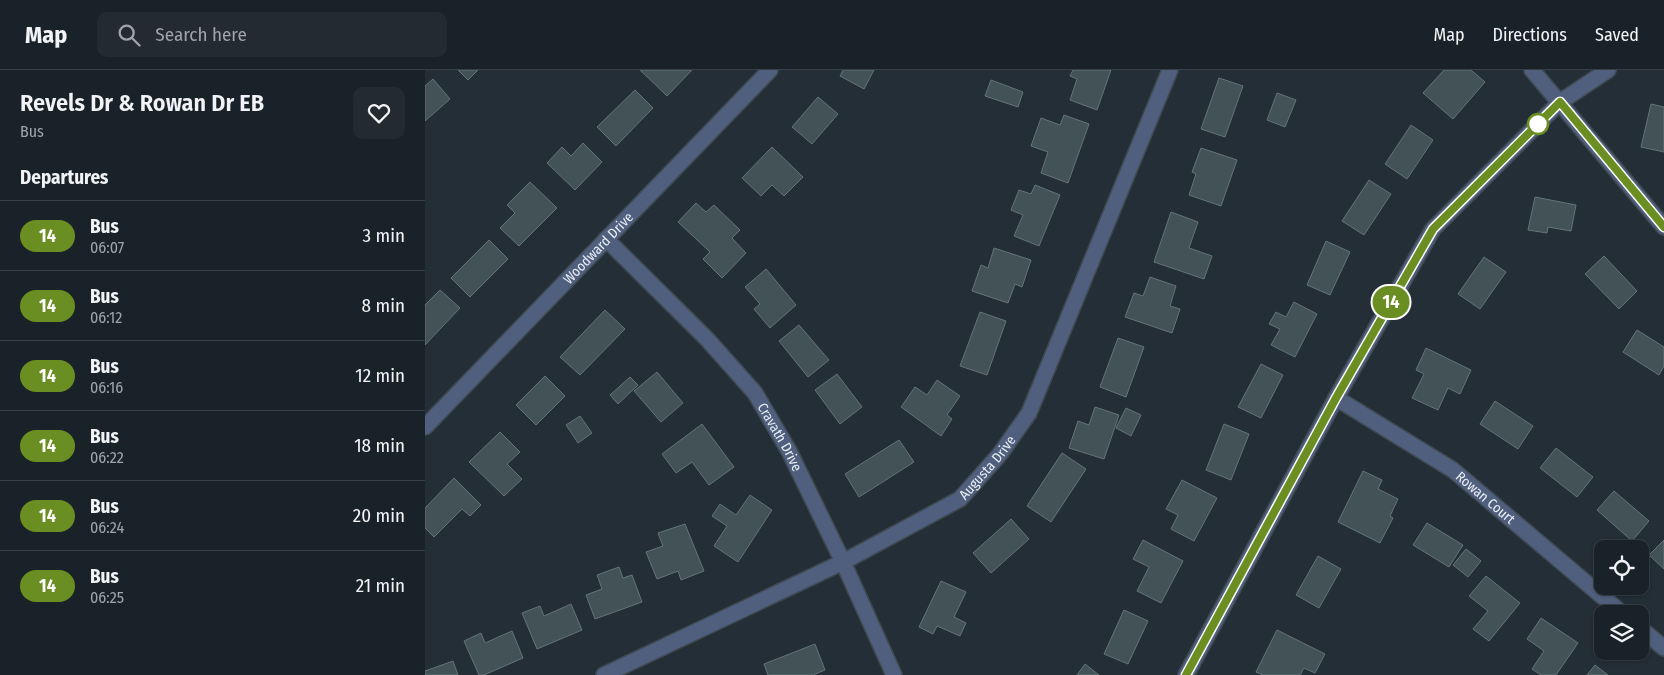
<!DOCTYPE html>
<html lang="en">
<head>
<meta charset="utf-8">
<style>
  body { margin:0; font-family:"Fira Sans Condensed",sans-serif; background:#232a31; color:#f1f3f6; height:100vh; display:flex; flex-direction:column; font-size:19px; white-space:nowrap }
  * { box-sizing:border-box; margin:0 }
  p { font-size:16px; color:#9fa4a8 }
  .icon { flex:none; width:28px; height:28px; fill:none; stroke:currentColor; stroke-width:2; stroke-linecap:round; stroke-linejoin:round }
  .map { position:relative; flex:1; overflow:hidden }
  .drawer { display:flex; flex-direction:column; background:#1a2229; width:425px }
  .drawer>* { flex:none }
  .badge { padding:0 10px; border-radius:16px; font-size:18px; line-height:32px }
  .tools { position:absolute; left:1169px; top:470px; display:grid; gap:10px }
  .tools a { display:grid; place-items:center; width:55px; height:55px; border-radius:10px; background:#1a2229; box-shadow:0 1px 4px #0004,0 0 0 1px #383f46; font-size:25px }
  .map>.badge { position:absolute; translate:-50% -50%; box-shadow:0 0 0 2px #fff }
  h2 { padding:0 20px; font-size:19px; line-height:45px }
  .round { display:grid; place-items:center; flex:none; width:52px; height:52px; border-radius:10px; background:#232a31 }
  .summary { display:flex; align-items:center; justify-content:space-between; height:85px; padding:0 20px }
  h1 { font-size:24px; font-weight:600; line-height:38px }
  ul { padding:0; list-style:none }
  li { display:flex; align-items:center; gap:15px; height:70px; padding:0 20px; border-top:1px solid #383f46 }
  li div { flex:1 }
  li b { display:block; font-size:19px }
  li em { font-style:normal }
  li .badge { min-width:55px; font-weight:700; text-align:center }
  header { display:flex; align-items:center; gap:30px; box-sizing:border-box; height:70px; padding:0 25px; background:#1a2229; border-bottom:1px solid #383f46 }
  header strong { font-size:24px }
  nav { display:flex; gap:28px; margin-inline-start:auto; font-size:18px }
  .search { width:350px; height:45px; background:#232a31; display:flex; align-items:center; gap:12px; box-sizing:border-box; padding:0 18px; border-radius:10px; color:#9fa4a8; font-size:19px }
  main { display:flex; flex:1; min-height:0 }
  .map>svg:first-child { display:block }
  .building { fill:#425257; stroke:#63747a }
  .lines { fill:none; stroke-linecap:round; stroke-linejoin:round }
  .minor-casing { stroke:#3e4951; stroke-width:18 }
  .minor { stroke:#505f7d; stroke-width:15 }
  .line-casing { stroke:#fff; stroke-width:11 }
  .line { stroke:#6b8e23; stroke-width:8 }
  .stop-dot { fill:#fff; stroke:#6b8e23; stroke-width:2.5 }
  .labels { text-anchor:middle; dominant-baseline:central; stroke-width:4; stroke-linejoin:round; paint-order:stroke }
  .street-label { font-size:14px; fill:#e7eef4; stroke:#232e37 }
</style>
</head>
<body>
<header>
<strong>Map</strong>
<div class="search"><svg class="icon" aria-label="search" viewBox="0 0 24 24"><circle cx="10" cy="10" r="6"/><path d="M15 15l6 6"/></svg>Search here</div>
<nav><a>Map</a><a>Directions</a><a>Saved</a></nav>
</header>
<main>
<section class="drawer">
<div class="summary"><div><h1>Revels Dr &amp; Rowan Dr EB</h1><p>Bus</p></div><a class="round"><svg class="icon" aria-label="heart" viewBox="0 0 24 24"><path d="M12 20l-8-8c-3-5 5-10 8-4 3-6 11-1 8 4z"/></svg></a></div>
<h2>Departures</h2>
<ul>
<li><span class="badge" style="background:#6b8e23;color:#fff">14</span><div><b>Bus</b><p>06:07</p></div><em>3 min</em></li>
<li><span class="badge" style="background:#6b8e23;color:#fff">14</span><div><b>Bus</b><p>06:12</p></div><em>8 min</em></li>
<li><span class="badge" style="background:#6b8e23;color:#fff">14</span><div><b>Bus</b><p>06:16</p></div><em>12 min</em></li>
<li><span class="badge" style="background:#6b8e23;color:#fff">14</span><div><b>Bus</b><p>06:22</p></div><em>18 min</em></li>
<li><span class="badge" style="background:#6b8e23;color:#fff">14</span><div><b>Bus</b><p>06:24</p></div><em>20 min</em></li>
<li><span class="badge" style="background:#6b8e23;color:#fff">14</span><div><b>Bus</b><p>06:25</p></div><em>21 min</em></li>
</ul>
</section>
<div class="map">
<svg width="1239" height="605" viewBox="0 0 1239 605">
  <rect width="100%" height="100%" fill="#232e37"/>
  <g class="building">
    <path d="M33 0H53L43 10Z"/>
    <path d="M215 0H267L242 26Z"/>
    <path d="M418 0H449L439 19 415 6Z"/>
    <path d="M648 0H686L672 40 645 30 652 9 645 6Z"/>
    <path d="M1019 0H1046L1060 12 1028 49 998 23Z"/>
    <path d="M794 8 818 16 800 67 776 59Z"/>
    <path d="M8 9 25 29 0 51V16Z"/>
    <path d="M566 10 598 22 593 37 560 26Z"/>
    <path d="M210 20 228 38 191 76 172 57Z"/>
    <path d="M852 23 871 30 860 57 842 50Z"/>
    <path d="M393 27 413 44 387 74 367 57Z"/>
    <path d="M1226 34 1239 37V82L1216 77Z"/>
    <path d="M639 45 664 54 643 113 616 103 623 82 606 76 616 48 635 55Z"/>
    <path d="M986 55 1008 70 982 109 960 94Z"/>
    <path d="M158 73 177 92 150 120 122 93 137 77 146 86Z"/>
    <path d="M347 77 378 107 359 126 347 115 336 126 317 108Z"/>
    <path d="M776 78 812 90 796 136 764 125 771 104 767 102Z"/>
    <path d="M944 110 966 124 939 165 917 151Z"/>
    <path d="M105 112 132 138 94 176 75 158 90 143 82 135Z"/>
    <path d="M610 115 635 125 614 176 589 166 598 145 586 140 594 120 606 124Z"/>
    <path d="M1110 127 1151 135 1146 161 1123 157 1122 163 1103 160Z"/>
    <path d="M271 133 281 142 289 135 315 160 307 168 321 183 297 208 278 189 285 182 253 152Z"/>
    <path d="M746 142 773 152 764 178 787 186 779 209 729 192Z"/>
    <path d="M64 170 83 189 45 227 26 208Z"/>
    <path d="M901 171 925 182 905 225 882 215Z"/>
    <path d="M569 178 606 190 597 217 590 214 583 233 547 221 556 195 563 198Z"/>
    <path d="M1179 186 1212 221 1194 239 1160 204Z"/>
    <path d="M1059 187 1081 202 1055 239 1033 224Z"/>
    <path d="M341 199 371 235 345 258 329 239 335 234 320 217Z"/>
    <path d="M725 207 751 216 745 236 755 239 747 263 700 247 709 223 718 226Z"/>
    <path d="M15 220 35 238 0 275V235Z"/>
    <path d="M869 232 892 244 870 287 846 275 855 259 844 254 851 242 861 247Z"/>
    <path d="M180 240 200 259 155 305 135 287Z"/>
    <path d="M555 242 581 251 562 305 535 296Z"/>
    <path d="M374 255 404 290 383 307 354 271Z"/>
    <path d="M1212 260 1239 277V296L1234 305 1198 282Z"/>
    <path d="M693 268 719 277 701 327 675 317Z"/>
    <path d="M1001 278 1046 300 1035 324 1023 318 1013 340 987 328 999 304 991 300Z"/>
    <path d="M836 294 858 305 836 348 813 337Z"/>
    <path d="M232 302 258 333 236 352 209 321Z"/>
    <path d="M412 304 437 337 415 354 390 320Z"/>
    <path d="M120 306 140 326 111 355 91 335Z"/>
    <path d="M205 307 213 315 193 334 185 325Z"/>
    <path d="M512 310 535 326 522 345 527 349 516 366 476 337 490 317 502 325Z"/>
    <path d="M1070 331 1108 356 1093 379 1055 354Z"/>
    <path d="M670 337 694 345 679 389 644 378 653 351 664 355Z"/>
    <path d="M701 338 716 345 706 366 691 358Z"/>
    <path d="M155 346 167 363 153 373 141 355Z"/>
    <path d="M277 354 309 397 284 415 267 392 251 403 237 384Z"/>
    <path d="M799 354 824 364 806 410 781 400Z"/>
    <path d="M75 362 95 382 82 394 97 409 79 426 44 392Z"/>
    <path d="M474 370 489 392 434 427 420 404Z"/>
    <path d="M1131 378 1168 407 1152 427 1115 398Z"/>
    <path d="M637 383 661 399 626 452 602 436Z"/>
    <path d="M938 401 957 410 953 419 973 429 965 446 968 448 955 473 913 452Z"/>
    <path d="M29 408 56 435 45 446 37 439 9 467 0 458V438Z"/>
    <path d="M757 410 792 428 769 471 746 459 753 445 741 439Z"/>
    <path d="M1189 421 1224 451 1207 471 1172 440Z"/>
    <path d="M325 425 347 440 313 492 289 476 302 456 287 446 295 434 311 445Z"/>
    <path d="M586 449 604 469 566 503 548 483Z"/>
    <path d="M1002 453 1038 475 1024 497 988 475Z"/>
    <path d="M260 454 279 501 256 510 253 501 232 509 221 482 238 476 233 463Z"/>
    <path d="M718 470 758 491 736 533 712 521 724 497 708 489Z"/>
    <path d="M1239 470V499L1224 485Z"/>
    <path d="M1041 479 1056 491 1043 507 1028 495Z"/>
    <path d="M893 486 916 499 894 538 871 525Z"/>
    <path d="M194 497 198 508 207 505 217 532 170 549 161 525 177 519 172 505Z"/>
    <path d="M1061 506 1095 533 1064 571 1048 559 1063 541 1044 526Z"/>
    <path d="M516 511 541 522 529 547 541 553 535 566 512 556 508 564 494 557Z"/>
    <path d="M146 534 157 560 112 579 97 543 115 536 119 546Z"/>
    <path d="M699 540 723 551 703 594 679 584Z"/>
    <path d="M1116 548 1153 573 1131 605H1116L1107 599 1119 581 1102 569Z"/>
    <path d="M852 560 900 584 890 603 879 598 875 605H838L831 602Z"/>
    <path d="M87 561 98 588 59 605H54L39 571 56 563 60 573Z"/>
    <path d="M390 574 400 600 388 605H343L339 594Z"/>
    <path d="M28 591 33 605H0V601Z"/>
    <path d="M660 594 674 605H652Z"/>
    <path d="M1170 595 1183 605H1162Z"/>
  </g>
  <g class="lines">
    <g class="minor-casing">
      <g id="minor">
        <path d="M1107 0 1239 157"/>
        <path id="s1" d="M181 169 282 269 330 323 364 381 418 492 469 605"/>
        <path id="s2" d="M911 328 1028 400 1198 544"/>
        <path id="s3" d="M0 357 345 0"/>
        <path d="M1215 558 1239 578"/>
        <path id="s4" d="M179 605 418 492 535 429 575 384 604 343 745 0"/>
        <path d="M761 605 911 328 1008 159 1135 32 1183 0"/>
      </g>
    </g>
    <use href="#minor" class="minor"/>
  </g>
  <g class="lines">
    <g class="line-casing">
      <path id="line" d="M761 605 911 328 1008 159 1135 32 1239 157"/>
    </g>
    <use href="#line" class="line"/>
  </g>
  <circle class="stop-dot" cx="1113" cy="54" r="10"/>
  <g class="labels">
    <g class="street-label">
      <text stroke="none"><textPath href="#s3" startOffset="249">Woodward Drive</textPath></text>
      <text stroke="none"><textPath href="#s1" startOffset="265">Cravath Drive</textPath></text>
      <text stroke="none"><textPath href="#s4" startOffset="439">Augusta Drive</textPath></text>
      <text stroke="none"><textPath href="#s2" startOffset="180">Rowan Court</textPath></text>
    </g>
  </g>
</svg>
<div class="tools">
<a><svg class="icon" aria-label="locate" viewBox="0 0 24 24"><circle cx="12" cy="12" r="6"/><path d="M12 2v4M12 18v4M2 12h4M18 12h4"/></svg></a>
<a><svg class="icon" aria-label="layers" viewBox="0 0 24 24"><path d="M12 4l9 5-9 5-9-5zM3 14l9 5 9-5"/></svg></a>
</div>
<b class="badge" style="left:966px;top:232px;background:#6b8e23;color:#fff">14</b>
</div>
</main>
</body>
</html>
